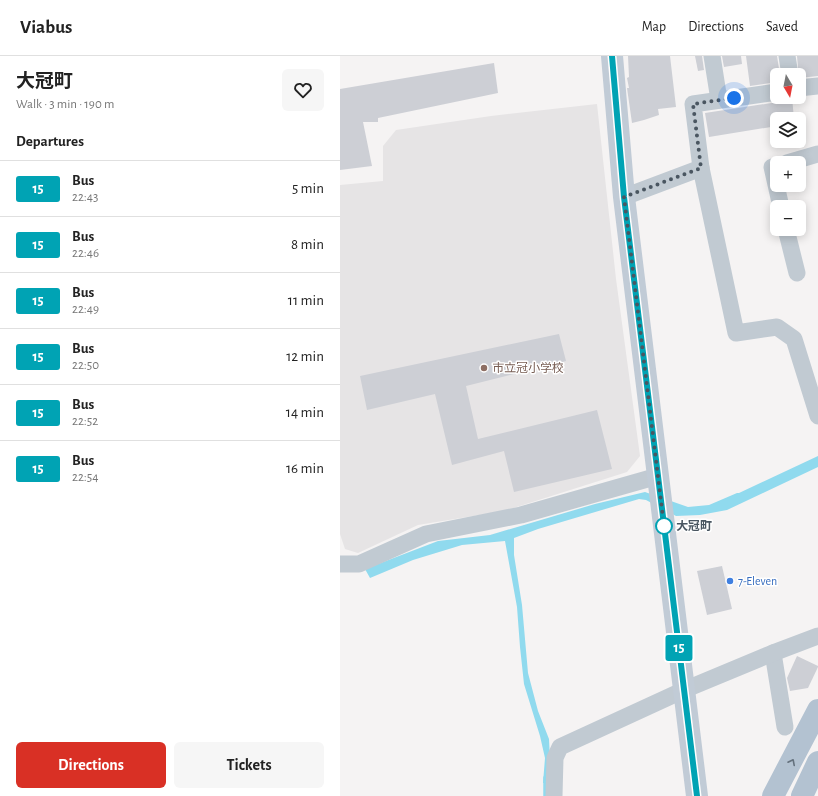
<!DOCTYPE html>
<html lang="en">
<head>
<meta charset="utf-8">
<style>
  body { margin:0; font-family:"Alegreya Sans","Noto Sans JP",sans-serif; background:#f6f6f6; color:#222; height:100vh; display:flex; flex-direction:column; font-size:15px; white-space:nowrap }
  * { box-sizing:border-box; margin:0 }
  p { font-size:13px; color:#767676 }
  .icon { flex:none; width:22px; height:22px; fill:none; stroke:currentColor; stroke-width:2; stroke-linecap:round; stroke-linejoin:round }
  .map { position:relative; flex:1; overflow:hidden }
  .drawer { display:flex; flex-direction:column; background:#fff; width:340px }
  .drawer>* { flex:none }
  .badge { padding:0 8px; border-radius:3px; font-size:14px; line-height:26px }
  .needle { width:26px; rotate:170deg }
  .tools { position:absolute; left:430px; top:12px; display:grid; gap:8px }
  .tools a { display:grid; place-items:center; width:36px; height:36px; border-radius:6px; background:#fff; box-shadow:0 2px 10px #0003; font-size:20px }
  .you { position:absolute; width:20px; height:20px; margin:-10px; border:3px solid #fff; border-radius:50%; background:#1a73e8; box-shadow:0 0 0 6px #1a73e833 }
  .map>.badge { position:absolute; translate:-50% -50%; box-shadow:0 0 0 2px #fff }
  h2 { padding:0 16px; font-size:15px; line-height:36px }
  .round { display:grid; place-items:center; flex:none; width:42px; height:42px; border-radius:6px; background:#f6f6f6 }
  .head { display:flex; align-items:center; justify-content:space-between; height:68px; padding:0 16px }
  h1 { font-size:19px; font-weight:700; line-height:30px }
  .cta { display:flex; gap:8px; margin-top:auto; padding:8px 16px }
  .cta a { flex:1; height:46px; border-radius:6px; background:#d93025; color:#fff; font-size:16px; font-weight:700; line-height:46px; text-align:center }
  .cta a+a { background:#f6f6f6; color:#222 }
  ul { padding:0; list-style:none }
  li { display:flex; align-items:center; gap:12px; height:56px; padding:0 16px; border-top:1px solid #e0e0e0 }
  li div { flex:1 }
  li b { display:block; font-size:15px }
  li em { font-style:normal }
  li .badge { min-width:44px; font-weight:700; text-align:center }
  header { display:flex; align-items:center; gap:24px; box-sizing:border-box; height:56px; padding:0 20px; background:#fff; border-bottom:1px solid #e0e0e0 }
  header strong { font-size:19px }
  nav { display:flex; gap:22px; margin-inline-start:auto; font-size:14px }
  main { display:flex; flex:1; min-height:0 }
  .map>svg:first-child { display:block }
  .education { fill:#e6e4e5 }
  .water { fill:#90daee }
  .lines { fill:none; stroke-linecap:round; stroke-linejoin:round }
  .stream { stroke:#90daee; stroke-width:5.5 }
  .building { fill:#cdcfd5 }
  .street { stroke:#c1cad2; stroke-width:17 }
  .secondary { stroke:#c1cbd6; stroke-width:22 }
  .primary { stroke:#b3c2d1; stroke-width:22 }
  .oneway { stroke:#64717d }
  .line-casing { stroke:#fff; stroke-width:9 }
  .line { stroke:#00a3b4; stroke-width:6 }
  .walk { stroke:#4a5661; stroke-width:4; stroke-dasharray:0 7.2 }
  .education-dot { fill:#8d6e63; stroke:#fff; stroke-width:1.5 }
  .stop-dot { fill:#fff; stroke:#00a3b4; stroke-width:2 }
  .shop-dot { fill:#3f7fe0; stroke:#fff; stroke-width:1.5 }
  .labels { text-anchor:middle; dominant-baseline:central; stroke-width:3; stroke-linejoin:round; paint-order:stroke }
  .education-label { font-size:12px; fill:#785e54; stroke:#fff; text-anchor:start }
  .stop-label { font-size:12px; font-weight:bold; fill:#4a5661; stroke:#fff; text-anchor:start }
  .shop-label { font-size:12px; fill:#366cbe; stroke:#fff; text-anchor:start }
</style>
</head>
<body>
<header>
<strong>Viabus</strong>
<nav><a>Map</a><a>Directions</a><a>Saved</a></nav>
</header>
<main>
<section class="drawer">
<div class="head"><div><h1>大冠町</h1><p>Walk · 3 min · 190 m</p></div><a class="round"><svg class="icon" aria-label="heart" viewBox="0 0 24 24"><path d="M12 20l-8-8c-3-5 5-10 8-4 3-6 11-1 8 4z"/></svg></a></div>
<h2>Departures</h2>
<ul>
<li><span class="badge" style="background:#00a3b4;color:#fff">15</span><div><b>Bus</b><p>22:43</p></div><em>5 min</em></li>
<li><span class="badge" style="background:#00a3b4;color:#fff">15</span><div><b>Bus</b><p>22:46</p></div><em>8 min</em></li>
<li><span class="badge" style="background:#00a3b4;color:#fff">15</span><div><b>Bus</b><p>22:49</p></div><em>11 min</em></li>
<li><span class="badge" style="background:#00a3b4;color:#fff">15</span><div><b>Bus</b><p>22:50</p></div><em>12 min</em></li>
<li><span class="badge" style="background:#00a3b4;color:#fff">15</span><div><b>Bus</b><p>22:52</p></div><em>14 min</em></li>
<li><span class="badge" style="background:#00a3b4;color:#fff">15</span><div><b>Bus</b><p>22:54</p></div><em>16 min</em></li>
</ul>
<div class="cta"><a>Directions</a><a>Tickets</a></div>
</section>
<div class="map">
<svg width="478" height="740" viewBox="0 0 478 740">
  <rect width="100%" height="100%" fill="#f5f3f3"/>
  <path class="education" d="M257 48 276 223 300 400 287 416 164 455 78 469 18 497 5 493 0 478V129L43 125V90L56 74 151 60Z"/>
  <path class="water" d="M478 400V411L387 454 360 459 336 460 306 444 299 443 198 473 174 482V499L182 549 188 617 198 655 209 683 210 703 209 727H203L205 702 200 680 184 628 180 591 177 551 165 485 122 489 73 504 30 522 25 513 98 485 150 479 255 448 305 436 348 451 369 449 397 437H399Z"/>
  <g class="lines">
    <path class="stream" d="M206 740V722"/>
  </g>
  <g class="building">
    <path d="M288 0H330L336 51 318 53 319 59 304 64 292 67 287 32H289L287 22 289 21Z"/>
    <path d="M355 0H362L364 14 358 15Z"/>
    <path d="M382 0H401L402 8 384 11Z"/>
    <path d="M406 0H437L440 19H437V26L410 30Z"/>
    <path d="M457 0H478V20L459 22Z"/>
    <path d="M154 7 158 37 38 62V66H23L32 110 0 114V33Z"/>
    <path d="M445 41H452L454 63H437V70L369 81 365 57 438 46 443 44Z"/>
    <path d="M219 278 226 305 126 330 138 383 257 354 272 413 174 436 164 395 112 409 95 338 27 354 20 320Z"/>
    <path d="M382 510 392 553 367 559 357 515Z"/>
    <path d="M457 600 478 610V611L468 632 450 635 447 622Z"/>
  </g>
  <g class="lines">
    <g class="street">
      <path d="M372 0 379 44"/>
      <path d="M447 0 450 19"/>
      <path d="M459 32 478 30"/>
      <path d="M447 107 478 98"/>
      <path d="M437 110 432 111 441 151"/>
      <path d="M361 112 353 48 437 36"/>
      <path d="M284 141 361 112 396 277 437 271 454 283 478 360"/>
      <path d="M446 173 457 217"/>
      <path d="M1 508H19L86 478 181 459 318 420"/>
      <path d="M433 597 445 671"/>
      <path d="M214 740 215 702 220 691 344 634 433 597 478 580"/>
    </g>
    <path class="secondary" d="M272 0 284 141 357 740"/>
    <g class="primary">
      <path d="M433 740 478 654"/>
      <path d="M462 740 478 706"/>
    </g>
  </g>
  <defs><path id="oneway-chevron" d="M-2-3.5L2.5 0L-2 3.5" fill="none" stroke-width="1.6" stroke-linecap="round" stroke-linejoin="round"/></defs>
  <use class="oneway" href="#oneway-chevron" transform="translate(452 706) rotate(-63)"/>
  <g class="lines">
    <g class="line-casing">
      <path id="line" d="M272 0 284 141 357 740"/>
    </g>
    <use href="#line" class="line"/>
    <path class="walk" d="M324 470 284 141 361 112 353 48 394 42"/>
  </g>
  <circle class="education-dot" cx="144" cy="312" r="4"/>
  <circle class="stop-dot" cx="324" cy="470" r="8"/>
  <circle class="shop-dot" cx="390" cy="525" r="4"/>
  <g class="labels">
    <g class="education-label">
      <text x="152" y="312">市立冠小学校</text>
    </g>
    <g class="stop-label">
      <text x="336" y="470">大冠町</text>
    </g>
    <g class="shop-label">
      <text x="398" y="525">7-Eleven</text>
    </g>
  </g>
</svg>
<div class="tools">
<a><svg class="needle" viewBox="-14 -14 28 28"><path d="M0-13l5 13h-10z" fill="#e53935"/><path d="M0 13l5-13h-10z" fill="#767676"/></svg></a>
<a><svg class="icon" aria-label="layers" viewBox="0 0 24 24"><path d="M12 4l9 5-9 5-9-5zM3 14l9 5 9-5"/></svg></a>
<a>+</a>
<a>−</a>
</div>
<div class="you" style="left:394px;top:42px"></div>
<b class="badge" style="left:339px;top:592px;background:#00a3b4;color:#fff">15</b>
</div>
</main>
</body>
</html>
